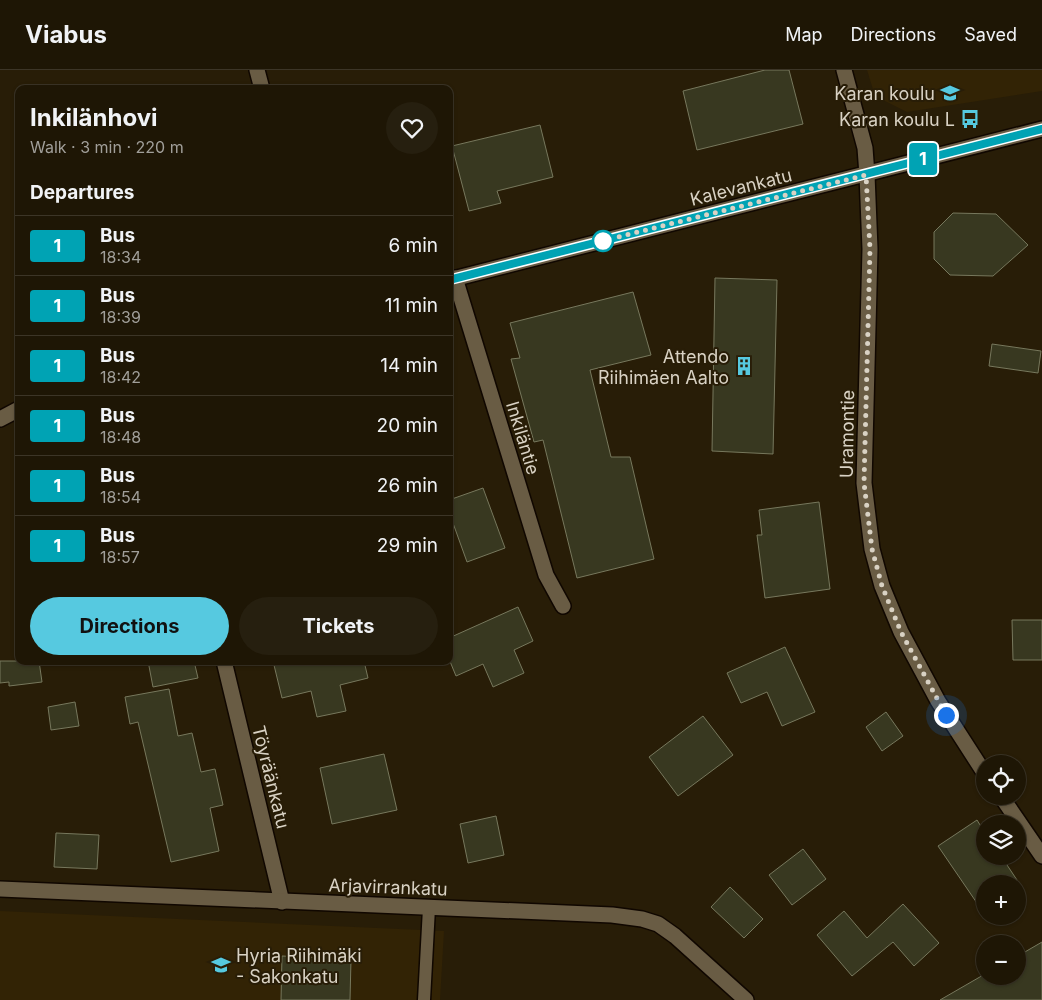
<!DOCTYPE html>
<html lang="en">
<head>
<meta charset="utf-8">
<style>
  body { margin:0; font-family:Inter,sans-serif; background:#261f0f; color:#f1f3f6; height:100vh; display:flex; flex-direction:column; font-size:19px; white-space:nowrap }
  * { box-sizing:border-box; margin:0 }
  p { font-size:16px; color:#a19f9a }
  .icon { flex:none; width:28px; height:28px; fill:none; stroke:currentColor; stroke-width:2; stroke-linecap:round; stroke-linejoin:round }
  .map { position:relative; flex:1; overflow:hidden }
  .sheet { position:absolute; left:15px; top:15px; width:438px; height:580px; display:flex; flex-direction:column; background:#1e1605; border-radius:10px; box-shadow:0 1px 4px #0004,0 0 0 1px #3c3527 }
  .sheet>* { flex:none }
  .badge { padding:0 10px; border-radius:4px; font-size:18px; line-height:32px }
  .fabs { position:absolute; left:976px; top:685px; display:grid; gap:10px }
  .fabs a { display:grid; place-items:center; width:50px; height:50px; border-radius:50%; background:#1e1605; box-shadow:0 1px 4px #0004,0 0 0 1px #3c3527; font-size:25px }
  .you { position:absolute; width:25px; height:25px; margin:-12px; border:4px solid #fff; border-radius:50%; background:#1a73e8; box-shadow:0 0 0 8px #1a73e833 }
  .map>.badge { position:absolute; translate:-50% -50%; box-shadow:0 0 0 2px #fff }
  h2 { padding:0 15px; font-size:19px; line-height:45px }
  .round { display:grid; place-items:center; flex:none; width:52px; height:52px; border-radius:26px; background:#261f0f }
  .headline { display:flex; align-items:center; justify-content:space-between; height:85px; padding:0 15px }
  h1 { font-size:24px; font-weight:700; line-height:38px }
  .action { display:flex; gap:10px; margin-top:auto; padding:10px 15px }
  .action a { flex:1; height:58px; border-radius:30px; background:#56c9e0; color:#111; font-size:20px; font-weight:700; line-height:58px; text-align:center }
  .action a+a { background:#261f0f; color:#f1f3f6 }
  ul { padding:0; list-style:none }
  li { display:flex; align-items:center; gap:15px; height:60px; padding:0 15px; border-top:1px solid #3c3527 }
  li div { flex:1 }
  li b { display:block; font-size:19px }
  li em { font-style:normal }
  li .badge { min-width:55px; font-weight:700; text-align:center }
  header { display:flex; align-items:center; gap:30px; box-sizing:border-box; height:70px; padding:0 25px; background:#1e1605; border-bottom:1px solid #3c3527 }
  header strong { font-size:24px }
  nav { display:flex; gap:28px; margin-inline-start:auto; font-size:18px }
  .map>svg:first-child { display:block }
  .built { fill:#322305 }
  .building { fill:#383820; stroke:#77785d }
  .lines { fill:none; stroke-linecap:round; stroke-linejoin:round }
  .service-casing { stroke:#100700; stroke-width:15 }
  .minor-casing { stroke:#100700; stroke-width:18 }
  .tertiary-casing { stroke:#100700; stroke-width:18 }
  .service { stroke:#695c44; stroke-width:12 }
  .minor { stroke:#695c44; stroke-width:15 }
  .tertiary { stroke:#695c44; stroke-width:15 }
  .line-casing { stroke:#fff; stroke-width:11 }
  .line { stroke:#00a3b4; stroke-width:8 }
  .walk { stroke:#d9d2c4; stroke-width:5; stroke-dasharray:0 9 }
  .stop-dot { fill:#fff; stroke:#00a3b4; stroke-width:2.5 }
  .labels { text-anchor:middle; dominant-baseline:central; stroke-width:4; stroke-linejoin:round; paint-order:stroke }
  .poi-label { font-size:18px; fill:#d9d2c4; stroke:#281d07; text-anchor:end }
  .street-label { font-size:18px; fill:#d9d2c4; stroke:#281d07 }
</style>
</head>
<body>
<header>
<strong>Viabus</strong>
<nav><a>Map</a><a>Directions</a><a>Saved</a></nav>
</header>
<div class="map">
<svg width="1042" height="930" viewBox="0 0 1042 930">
  <rect width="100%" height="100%" fill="#281d07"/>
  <g class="built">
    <path d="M867 0H1042V21L907 42 875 26Z"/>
    <path d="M0 841 444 861 440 930H0Z"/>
  </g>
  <g class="building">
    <path d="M765 0H789L803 54 697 80 683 21Z"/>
    <path d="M540 55 553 107 497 121 501 133 469 141 452 76Z"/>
    <path d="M953 143 996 144 1028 175 993 206 950 205 934 189V162Z"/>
    <path d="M715 208 777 210 773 384 712 381Z"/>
    <path d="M633 222 651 285 590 300 611 387H630L654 489 577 508 543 370 534 372 511 289 520 288 510 253Z"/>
    <path d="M992 274 1041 281 1038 303 989 296Z"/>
    <path d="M483 418 505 478 467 492 449 442V430Z"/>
    <path d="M819 432 830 519 765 528 757 465H762L759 440Z"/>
    <path d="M518 537 533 571 514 580 524 603 493 617 483 594 456 606 449 589V568Z"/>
    <path d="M1012 550H1042V590H1013Z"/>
    <path d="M785 577 815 642 782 656 767 622 741 633 727 603Z"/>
    <path d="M0 591H39L42 612 9 616V612L0 613Z"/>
    <path d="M148 591H194L198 608 153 617Z"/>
    <path d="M273 591H364L368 608 340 615 346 641 317 647 311 621 282 628Z"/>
    <path d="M169 619 178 666 192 663 201 702 215 699 223 735 210 738 219 781 171 792 138 652 130 654 125 627Z"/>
    <path d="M75 632 79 656 51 660 48 637Z"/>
    <path d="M886 642 903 666 882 681 866 657Z"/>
    <path d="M703 646 733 685 678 726 649 687Z"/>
    <path d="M384 684 397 740 332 754 320 698Z"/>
    <path d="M496 746 504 785 468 793 460 754Z"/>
    <path d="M977 750 985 763V786H1001L1019 813 985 814V836L981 839 938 776Z"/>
    <path d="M56 763 99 765 97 799 54 797Z"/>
    <path d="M803 779 826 809 792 835 769 805Z"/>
    <path d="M730 817 763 849 744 868 711 837Z"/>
    <path d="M903 834 939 873 914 896 893 872 852 906 817 865 844 841 867 868Z"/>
    <path d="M1042 872V930H940L985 904V906H1018V886Z"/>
    <path d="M282 886 351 889 350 930H281Z"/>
  </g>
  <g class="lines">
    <g class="service-casing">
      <path id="service" d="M424 930 429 838"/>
    </g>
    <g class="minor-casing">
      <g id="minor">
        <path d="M844 0 865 78 867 105 870 179 864 413 872 479 882 516 901 562 938 631 985 704"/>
        <path d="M455 208 546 505 563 536"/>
        <path d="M224 591 282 832"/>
        <path d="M1001 726 1042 786"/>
        <path d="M0 819 612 845 642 849 658 854 675 866 746 930"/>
      </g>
    </g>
    <g class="tertiary-casing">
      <g id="tertiary">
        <path d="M257 0 262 19"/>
        <path d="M449 210 1042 59"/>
        <path d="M0 349 19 339"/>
      </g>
    </g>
    <use href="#service" class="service"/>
    <use href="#minor" class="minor"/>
    <use href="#tertiary" class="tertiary"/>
  </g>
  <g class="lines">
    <g class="line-casing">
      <path id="line" d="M449 210 1042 59"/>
    </g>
    <use href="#line" class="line"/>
    <path class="walk" d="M603 171 598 172 866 105 870 179 864 413 872 479 882 516 901 562 946 645"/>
  </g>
  <defs>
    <g id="school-bare" transform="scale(1.5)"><path d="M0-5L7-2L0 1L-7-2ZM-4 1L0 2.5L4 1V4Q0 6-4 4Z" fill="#56c9e0" stroke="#281d07" stroke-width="2.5" paint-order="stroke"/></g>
    <g id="bus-bare" transform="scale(1.5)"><path d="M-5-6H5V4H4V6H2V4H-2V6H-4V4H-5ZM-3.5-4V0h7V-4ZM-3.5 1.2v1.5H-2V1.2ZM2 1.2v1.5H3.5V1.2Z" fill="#56c9e0" stroke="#281d07" stroke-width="2.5" paint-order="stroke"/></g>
    <g id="building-bare" transform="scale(1.5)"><path d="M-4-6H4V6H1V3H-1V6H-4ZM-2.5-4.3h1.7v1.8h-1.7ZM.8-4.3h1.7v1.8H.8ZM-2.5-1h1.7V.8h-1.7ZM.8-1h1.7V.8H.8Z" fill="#56c9e0" stroke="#281d07" stroke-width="2.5" paint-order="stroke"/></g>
  </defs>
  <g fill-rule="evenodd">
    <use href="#school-bare" x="950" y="23"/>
    <use href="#bus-bare" x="970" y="49"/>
    <use href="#building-bare" x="744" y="296"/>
    <use href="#school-bare" x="221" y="895"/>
  </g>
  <circle class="stop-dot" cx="603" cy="171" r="10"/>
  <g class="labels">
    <g class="poi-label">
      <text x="935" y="23">Karan koulu</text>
      <text x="955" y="49">Karan koulu L</text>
      <text x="729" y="286">Attendo<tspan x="729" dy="21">Riihimäen Aalto</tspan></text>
      <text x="236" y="885" text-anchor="start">Hyria Riihimäki<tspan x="236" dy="21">- Sakonkatu</tspan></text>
    </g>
    <g class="street-label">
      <text transform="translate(741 117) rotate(-14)">Kalevankatu</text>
      <text transform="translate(847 364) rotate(-89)">Uramontie</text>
      <text transform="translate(523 368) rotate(73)">Inkiläntie</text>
      <text transform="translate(271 707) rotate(76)">Töyräänkatu</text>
      <text transform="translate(388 817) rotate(2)">Arjavirrankatu</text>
    </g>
  </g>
</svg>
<div class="fabs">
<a><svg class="icon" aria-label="locate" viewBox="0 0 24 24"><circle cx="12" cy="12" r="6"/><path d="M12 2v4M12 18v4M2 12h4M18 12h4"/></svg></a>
<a><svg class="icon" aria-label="layers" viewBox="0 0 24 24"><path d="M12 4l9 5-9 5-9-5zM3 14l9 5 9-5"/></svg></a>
<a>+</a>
<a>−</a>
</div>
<div class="you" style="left:946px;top:645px"></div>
<b class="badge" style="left:923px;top:89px;background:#00a3b4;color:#fff">1</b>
<section class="sheet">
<div class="headline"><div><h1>Inkilänhovi</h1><p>Walk · 3 min · 220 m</p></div><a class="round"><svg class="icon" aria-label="heart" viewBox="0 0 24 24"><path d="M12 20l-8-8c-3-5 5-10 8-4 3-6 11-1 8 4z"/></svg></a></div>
<h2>Departures</h2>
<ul>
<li><span class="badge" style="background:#00a3b4;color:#fff">1</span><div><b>Bus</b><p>18:34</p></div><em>6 min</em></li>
<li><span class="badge" style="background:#00a3b4;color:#fff">1</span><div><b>Bus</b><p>18:39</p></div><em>11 min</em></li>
<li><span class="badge" style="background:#00a3b4;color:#fff">1</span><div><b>Bus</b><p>18:42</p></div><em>14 min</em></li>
<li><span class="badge" style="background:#00a3b4;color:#fff">1</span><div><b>Bus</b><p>18:48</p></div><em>20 min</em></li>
<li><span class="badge" style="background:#00a3b4;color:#fff">1</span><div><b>Bus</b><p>18:54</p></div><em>26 min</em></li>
<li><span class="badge" style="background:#00a3b4;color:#fff">1</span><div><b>Bus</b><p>18:57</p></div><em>29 min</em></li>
</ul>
<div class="action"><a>Directions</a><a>Tickets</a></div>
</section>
</div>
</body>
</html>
